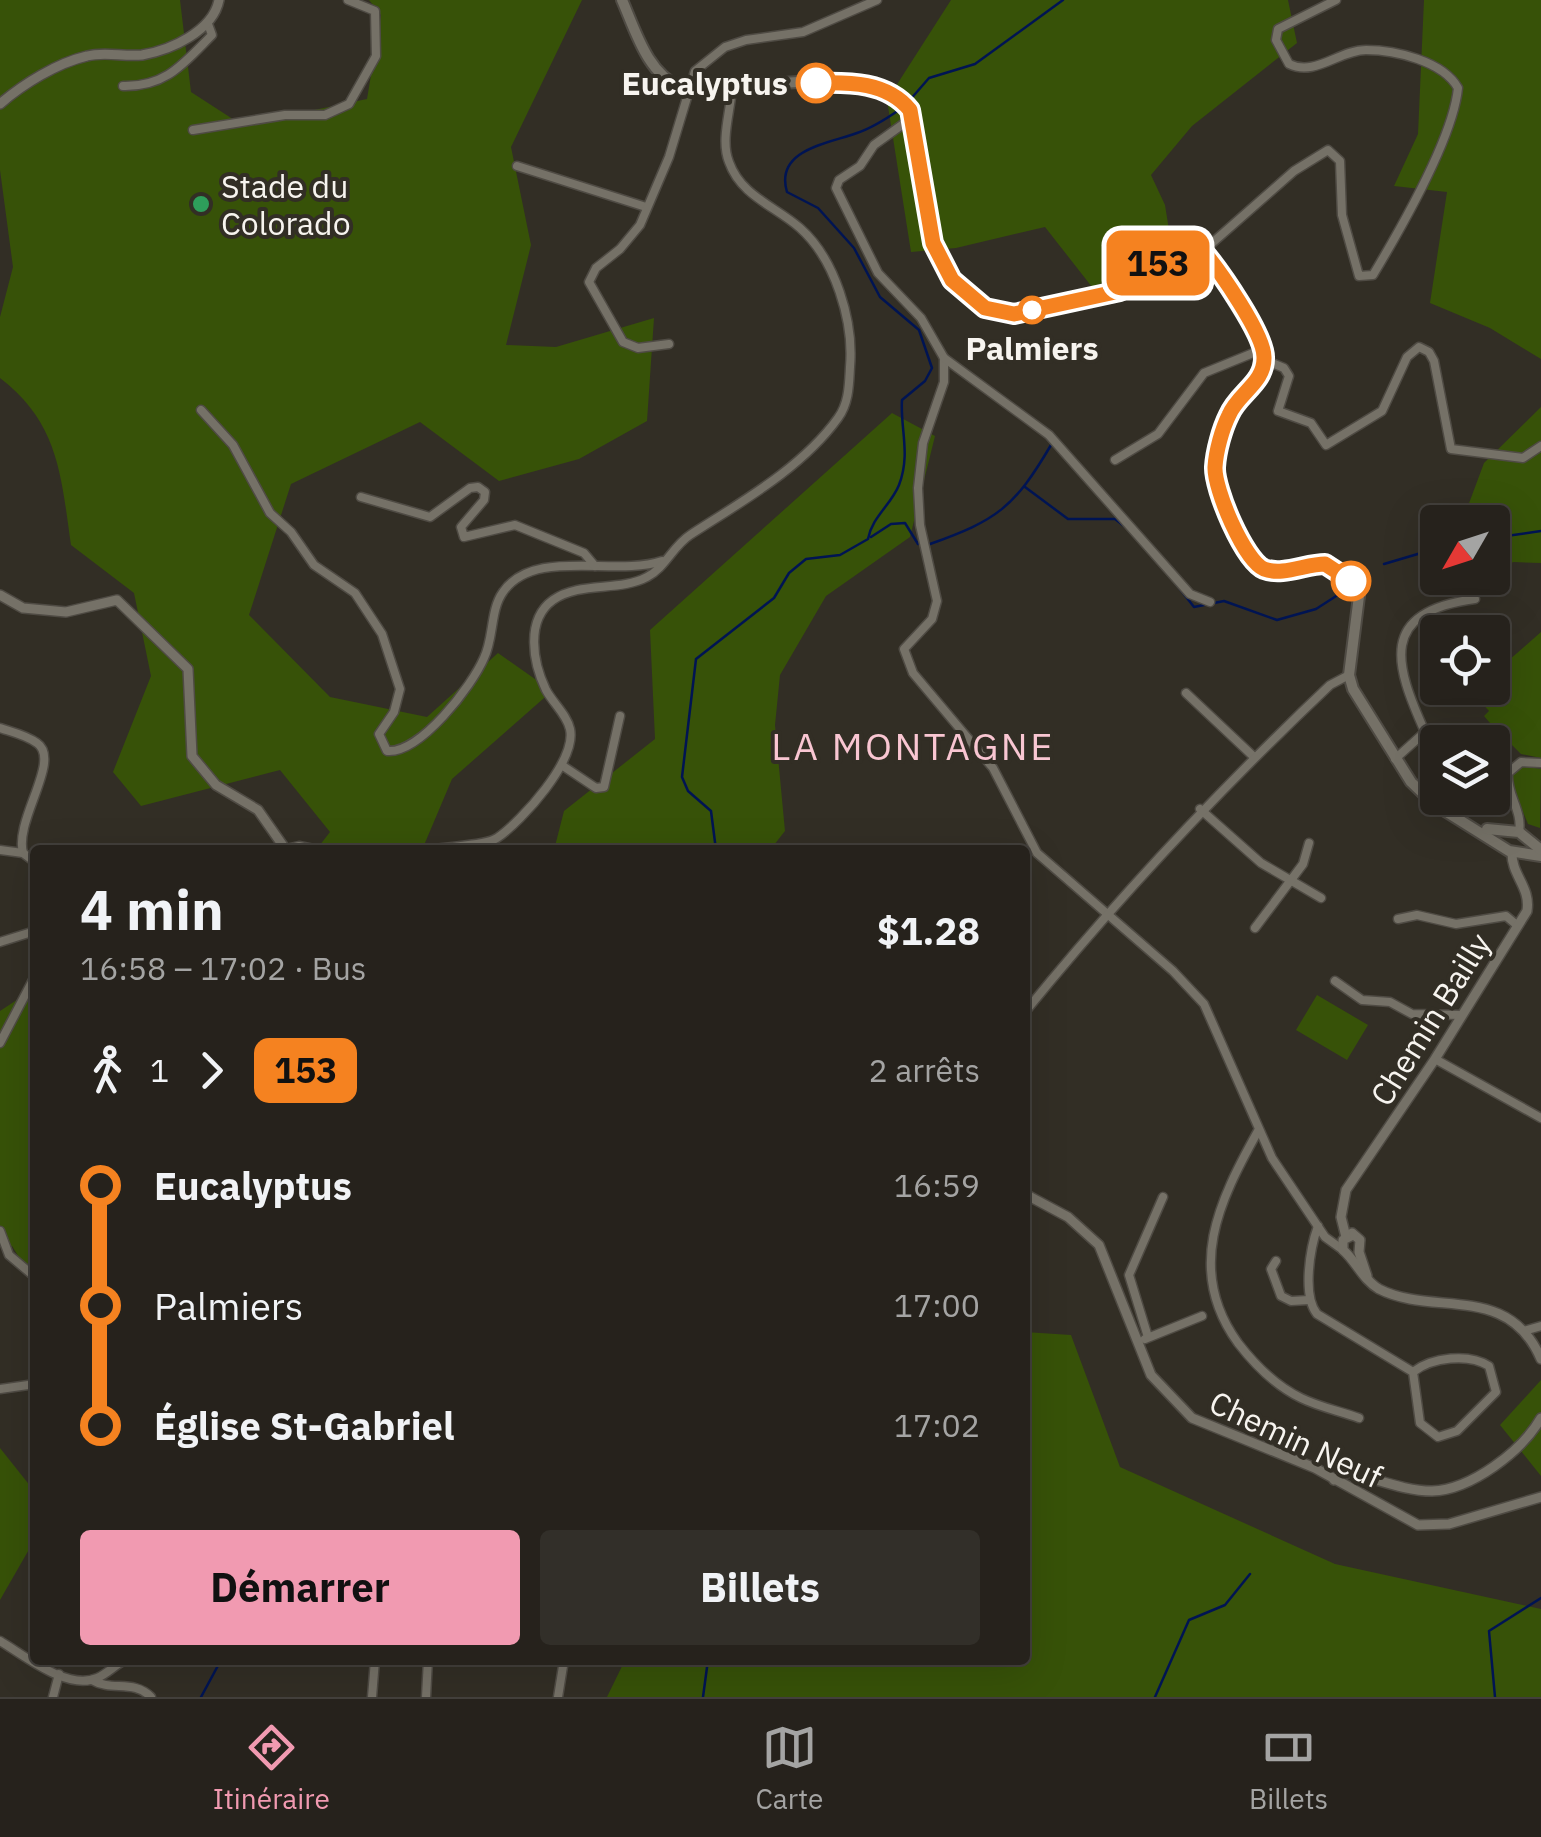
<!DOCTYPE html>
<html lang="fr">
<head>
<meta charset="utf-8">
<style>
  body { margin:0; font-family:"IBM Plex Sans",sans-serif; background:#322f29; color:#f1f3f6; height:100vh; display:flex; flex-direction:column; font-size:38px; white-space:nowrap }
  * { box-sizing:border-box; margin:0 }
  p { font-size:32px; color:#a4a4a3 }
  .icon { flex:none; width:55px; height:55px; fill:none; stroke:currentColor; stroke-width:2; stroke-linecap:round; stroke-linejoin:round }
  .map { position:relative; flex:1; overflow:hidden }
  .sheet { position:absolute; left:30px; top:845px; width:1000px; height:820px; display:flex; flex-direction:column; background:#26221c; border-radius:10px; box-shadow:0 10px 40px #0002,0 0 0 2px #423f3b }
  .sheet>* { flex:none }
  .badge { padding:0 20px; border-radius:15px; font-size:35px; line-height:65px }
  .needle { width:65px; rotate:231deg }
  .tools { position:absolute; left:1420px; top:505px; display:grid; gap:20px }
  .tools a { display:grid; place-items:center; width:90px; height:90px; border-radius:10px; background:#26221c; box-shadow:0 10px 40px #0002,0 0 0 2px #423f3b; font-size:50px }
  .map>.badge { position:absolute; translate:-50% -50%; box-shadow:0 0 0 5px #fff }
  .legs { display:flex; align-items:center; gap:15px; height:110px; padding:0 50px; font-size:32px }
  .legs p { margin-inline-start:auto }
  .overview { display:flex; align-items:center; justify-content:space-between; height:170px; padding:0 50px }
  h1 { font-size:55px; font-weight:700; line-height:75px }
  .cta { display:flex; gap:20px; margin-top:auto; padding:20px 50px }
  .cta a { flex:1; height:115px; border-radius:10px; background:#f19ab1; color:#111; font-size:40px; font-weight:700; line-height:115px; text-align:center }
  .cta a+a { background:#322f29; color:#f1f3f6 }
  ul { padding:0 50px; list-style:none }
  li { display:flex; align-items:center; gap:35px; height:120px; font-size:38px }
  li i { display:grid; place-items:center; width:15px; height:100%; margin:0 12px; background:currentColor }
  li i::after { content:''; width:25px; height:25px; margin:-12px; border:8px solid; border-radius:50%; background:#26221c }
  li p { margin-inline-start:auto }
  li:first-child i { background:linear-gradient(#0000 50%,currentColor 0) }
  li:last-child i { background:linear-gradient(currentColor 50%,#0000 0) }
  .menu { display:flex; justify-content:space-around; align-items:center; height:140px; border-top:2px solid #423f3b; background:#26221c; font-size:28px; color:#a4a4a3 }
  .menu a { display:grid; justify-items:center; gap:5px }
  .menu .on { color:#f19ab1 }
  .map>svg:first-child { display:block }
  .green { fill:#375208 }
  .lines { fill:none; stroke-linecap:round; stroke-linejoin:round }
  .stream { stroke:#001453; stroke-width:2.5 }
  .minor-casing { stroke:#4f4b44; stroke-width:11 }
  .tertiary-casing { stroke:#4f4b44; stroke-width:12 }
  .secondary-casing { stroke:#4f4b44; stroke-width:14 }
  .minor { stroke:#757167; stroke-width:8 }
  .tertiary { stroke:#757167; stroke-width:9 }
  .secondary { stroke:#757167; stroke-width:10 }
  .line-1-casing { stroke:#fff; stroke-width:22 }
  .line-1 { stroke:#f58220; stroke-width:15 }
  .stop-1-dot { fill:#fff; stroke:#f58220; stroke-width:5 }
  .leisure-dot { fill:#2e9e5b; stroke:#322e25; stroke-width:4 }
  .labels { text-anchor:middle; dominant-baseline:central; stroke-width:8; stroke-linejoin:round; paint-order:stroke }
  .stop-label { font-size:32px; font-weight:bold; fill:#f7f4ef; stroke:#322e25; text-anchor:end }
  .poi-label { font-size:32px; fill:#f7f4ef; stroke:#322e25; text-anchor:start }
  .street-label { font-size:32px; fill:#f7f4ef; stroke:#322e25 }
  .quarter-label { font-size:38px; letter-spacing:2.5px; fill:#f9c6d2; stroke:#322e25 }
</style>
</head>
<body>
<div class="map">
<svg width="1541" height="1697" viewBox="0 0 1541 1697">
  <rect width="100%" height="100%" fill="#322e25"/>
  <g class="green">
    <path d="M0 0H180L191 92 242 125 367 99 381 15 369 0H582L511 147 531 245 506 345 556 347 654 318 647 421 579 459 499 481 420 422 291 484 249 615 330 697 427 717 498 653 552 691 452 779 422 850H316L330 832 280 770 141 806 113 772 151 676 134 593 71 545C61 476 59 423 0 378V317L13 267 0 170Z"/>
    <path d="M951 0H1288L1297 43 1192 126 1151 175 1165 205 1173 255 1092 287 1045 227 956 248 911 252 887 100Z"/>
    <path d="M1424 0H1541V359L1490 328 1430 303 1447 192 1394 186 1418 134Z"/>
    <path d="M1541 407V563L1513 562 1485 587 1475 578H1492V522H1462L1484 463Z"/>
    <path d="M892 413 935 436 910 537 826 596 780 675 775 725 785 831 770 850H554L564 811 655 739 650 630Z"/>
    <path d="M1541 632V758L1521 754 1505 738 1508 732 1496 730 1484 716 1489 711 1472 692 1492 688 1493 674Z"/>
    <path d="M1522 766 1541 769 1540 828 1528 824 1513 788V773Z"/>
    <path d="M35 988V1283L12 1246 0 1245V1011Z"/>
    <path d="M1317 995 1368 1025 1347 1060 1296 1030Z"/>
    <path d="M1025 1332 1071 1335 1120 1467 1335 1564 1541 1609V1697H607L625 1660H1025Z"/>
    <path d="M1541 1380V1476L1500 1425Z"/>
    <path d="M0 1448 35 1492V1539L0 1600Z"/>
  </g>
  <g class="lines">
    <g class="stream">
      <path d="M909 101 929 78 975 64 1063 0"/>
      <path d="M1025 487 1068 519H1115L1128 529"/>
      <path d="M871 537 891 524 905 523 918 544"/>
      <path d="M1492 538 1541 531"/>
      <path d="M930 544C997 520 1014 508 1051 445"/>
      <path d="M1384 564 1438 548"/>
      <path d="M1173 580 1194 607 1224 601 1277 620 1316 609 1344 591"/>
      <path d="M716 850 711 811 688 791 682 777 696 659 774 598 789 573 806 559 840 555 868 539C872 517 891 505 899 485 911 454 900 428 902 400L925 381 932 368 919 330 880 297 854 248 818 208 787 192C774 149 831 143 857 133 872 128 886 119 899 110"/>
      <path d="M201 1697 221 1660"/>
      <path d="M703 1697 708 1660"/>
      <path d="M1155 1697 1189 1620 1225 1605 1250 1574"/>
      <path d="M1495 1697 1489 1631 1541 1598"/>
    </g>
    <g class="minor-casing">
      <g id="minor">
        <path d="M123 86C166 87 183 64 212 35L208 24"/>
        <path d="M913 117 874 145 860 166 839 180 836 188 878 273 921 318 944 358V382L923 443 918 488 920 525 937 601 932 619 904 649 913 673 993 768 1037 853 1173 971 1204 1004 1272 1158 1325 1237 1343 1250"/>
        <path d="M193 130 285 115H325L349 104 376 56 375 11 348 0"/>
        <path d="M517 166 646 207"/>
        <path d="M1203 251 1294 171 1328 150 1340 161 1342 215 1359 276 1373 275C1400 230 1453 138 1458 88 1443 61 1395 50 1366 50 1339 50 1315 77 1289 64L1276 40 1278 29 1336 0"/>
        <path d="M669 344 638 348 623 342 589 282 596 268 620 249 640 225 669 157 695 71 725 47 746 40 803 32 877 0"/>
        <path d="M944 358 1049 435 1190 594 1210 602"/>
        <path d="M1265 360 1284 368 1289 376 1278 411 1311 423 1326 445 1382 411 1407 357 1419 347 1429 352 1434 361 1451 449 1523 458 1541 446"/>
        <path d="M201 410 233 445 270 513 291 532 314 565 355 593 382 634 400 689 394 712 379 734 387 751C420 754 472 686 484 658 494 638 490 610 503 592 534 547 614 577 662 561"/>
        <path d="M1115 460 1158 434 1204 373 1263 349"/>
        <path d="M361 497 430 517 470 488 478 487 485 492 484 500 461 527 464 537 515 525 584 553 595 566"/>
        <path d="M1186 693 1254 757"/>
        <path d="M0 728C12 732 26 735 37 743 62 760 14 820 23 853"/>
        <path d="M1395 759 1425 732C1395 665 1377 612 1475 599"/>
        <path d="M563 766 596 788 604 787 620 716"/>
        <path d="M1200 809 1261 863 1321 898"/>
        <path d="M1519 832C1523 811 1506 794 1508 773L1521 762 1541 763"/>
        <path d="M286 849 299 846 318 850"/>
        <path d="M0 850 23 853 35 862"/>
        <path d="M430 850C447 846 486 846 497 838 522 821 577 760 570 729 567 715 553 703 546 690 533 663 525 620 553 600 580 581 619 592 647 577 665 568 673 546 690 535 741 502 802 468 838 418 849 403 849 385 850 367 854 321 835 259 800 228 775 206 741 196 729 162 720 140 731 110 732 87"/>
        <path d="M1398 919 1417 915 1456 924 1506 916 1518 926"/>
        <path d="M1255 928 1303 864 1309 843"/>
        <path d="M0 942 35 931"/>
        <path d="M1335 981 1362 1000 1390 1002 1412 1014 1462 1015"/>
        <path d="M1025 1012C1121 894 1219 790 1330 685L1349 675"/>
        <path d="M0 1043 35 976"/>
        <path d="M1435 1059 1541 1118"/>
        <path d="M1258 1131C1219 1201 1185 1270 1238 1343 1255 1365 1276 1386 1301 1398 1319 1407 1340 1411 1359 1418"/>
        <path d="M1318 1226C1310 1248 1302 1295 1317 1314L1413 1372C1432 1357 1469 1353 1489 1366L1496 1392 1457 1431 1438 1437 1420 1423 1413 1372"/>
        <path d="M0 1231 9 1255 35 1277"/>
        <path d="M1276 1261 1271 1269 1281 1296 1291 1301 1309 1300"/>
        <path d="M1524 1331 1541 1326"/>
        <path d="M1148 1337 1129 1275 1163 1197"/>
        <path d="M1145 1339 1202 1316"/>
        <path d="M0 1389 35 1384"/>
        <path d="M0 1641C24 1655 67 1691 97 1678 107 1674 115 1665 125 1660"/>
        <path d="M92 1680C112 1692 133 1679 151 1697"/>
        <path d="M53 1697 59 1674"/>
        <path d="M372 1697 375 1660"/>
        <path d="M426 1697 428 1660"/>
        <path d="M558 1697 564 1660"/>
      </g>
    </g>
    <g class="tertiary-casing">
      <g id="tertiary">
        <path d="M0 104C23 84 57 63 87 56 105 51 123 57 142 55 171 50 213 31 219 0"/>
        <path d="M0 595 23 608 66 612 117 600 188 669 192 756 216 785 258 810 286 850"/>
        <path d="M1025 1194 1068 1217 1099 1245 1151 1375 1192 1418 1315 1468 1418 1525 1449 1524 1541 1497"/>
        <path d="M1352 1233 1360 1240 1359 1252 1367 1276"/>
        <path d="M1353 1235 1343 1240V1250C1356 1261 1363 1280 1379 1289 1434 1317 1508 1282 1541 1359"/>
        <path d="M1346 1237 1341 1217 1346 1190 1435 1059 1527 911C1531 887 1511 875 1512 852"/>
        <path d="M1334 1480 1347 1472C1375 1478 1404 1491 1432 1491 1471 1490 1522 1451 1541 1418"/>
      </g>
    </g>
    <g class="secondary-casing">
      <g id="secondary">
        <path d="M622 0C636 32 647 73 681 88 744 94 847 62 901 99L917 132 922 198 933 243 952 280 985 308 1013 314 1120 291 1137 282 1177 248 1203 251 1263 349 1262 373 1229 415 1215 470 1220 498 1248 551 1268 570 1325 564 1346 576 1359 596 1349 675 1353 689 1411 782 1434 804 1509 851 1541 856"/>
        <path d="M1487 829 1519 832 1541 850"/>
      </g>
    </g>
    <use href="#minor" class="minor"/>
    <use href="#tertiary" class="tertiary"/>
    <use href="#secondary" class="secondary"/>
  </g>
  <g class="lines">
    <g class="line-1-casing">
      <path id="line-1" d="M816 83C850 82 887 82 910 110L933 243 952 280 985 308 1014 314 1120 291 1138 282 1177 248 1203 251C1219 270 1264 334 1264 357 1265 383 1238 393 1229 415 1222 429 1216 451 1215 467 1214 489 1244 560 1264 569 1283 576 1306 564 1325 564L1351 581"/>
    </g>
    <use href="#line-1" class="line-1"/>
  </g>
  <g class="stop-1-dot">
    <circle cx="816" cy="83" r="18"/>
    <circle cx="1032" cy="310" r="12"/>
    <circle cx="1351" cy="581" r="18"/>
  </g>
  <circle class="leisure-dot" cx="201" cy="204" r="10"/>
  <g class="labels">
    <g class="stop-label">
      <text x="788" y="83">Eucalyptus</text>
      <text x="1032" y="348" text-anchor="middle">Palmiers</text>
    </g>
    <g class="poi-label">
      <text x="221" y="186">Stade du<tspan x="221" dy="37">Colorado</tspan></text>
    </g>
    <g class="street-label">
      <text transform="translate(1430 1019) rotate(-58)">Chemin Bailly</text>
      <text transform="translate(1296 1439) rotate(25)">Chemin Neuf</text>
    </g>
    <g class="quarter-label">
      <text x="913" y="745">LA MONTAGNE</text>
    </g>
  </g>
</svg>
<div class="tools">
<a><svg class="needle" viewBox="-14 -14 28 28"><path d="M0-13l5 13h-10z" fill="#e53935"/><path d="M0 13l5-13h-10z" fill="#a4a4a3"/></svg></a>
<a><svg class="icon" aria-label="locate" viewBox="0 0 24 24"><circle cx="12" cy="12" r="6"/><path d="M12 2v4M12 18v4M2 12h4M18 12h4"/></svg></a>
<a><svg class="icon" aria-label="layers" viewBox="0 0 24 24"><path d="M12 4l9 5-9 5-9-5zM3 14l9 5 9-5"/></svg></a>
</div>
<b class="badge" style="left:1158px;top:263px;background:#f58220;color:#111">153</b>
<section class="sheet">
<div class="overview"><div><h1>4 min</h1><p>16:58 – 17:02 · Bus</p></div><b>$1.28</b></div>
<div class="legs"><svg class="icon" aria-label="walk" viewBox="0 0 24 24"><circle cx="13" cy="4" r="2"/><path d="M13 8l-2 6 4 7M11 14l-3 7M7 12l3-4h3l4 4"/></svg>1<svg class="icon" aria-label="forward" viewBox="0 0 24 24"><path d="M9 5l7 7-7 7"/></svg><b class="badge" style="background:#f58220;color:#111">153</b><p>2 arrêts</p></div>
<ul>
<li><i style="color:#f58220"></i><b>Eucalyptus</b><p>16:59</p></li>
<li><i style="color:#f58220"></i><span>Palmiers</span><p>17:00</p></li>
<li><i style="color:#f58220"></i><b>Église St-Gabriel</b><p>17:02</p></li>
</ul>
<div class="cta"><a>Démarrer</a><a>Billets</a></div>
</section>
</div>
<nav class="menu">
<a class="on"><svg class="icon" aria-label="directions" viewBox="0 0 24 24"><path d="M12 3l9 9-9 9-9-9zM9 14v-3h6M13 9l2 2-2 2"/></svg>Itinéraire</a>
<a><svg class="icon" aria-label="map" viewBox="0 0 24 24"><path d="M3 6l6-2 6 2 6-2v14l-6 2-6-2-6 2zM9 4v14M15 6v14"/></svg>Carte</a>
<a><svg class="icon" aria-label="tickets" viewBox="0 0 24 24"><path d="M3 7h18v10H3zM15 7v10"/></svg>Billets</a>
</nav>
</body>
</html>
